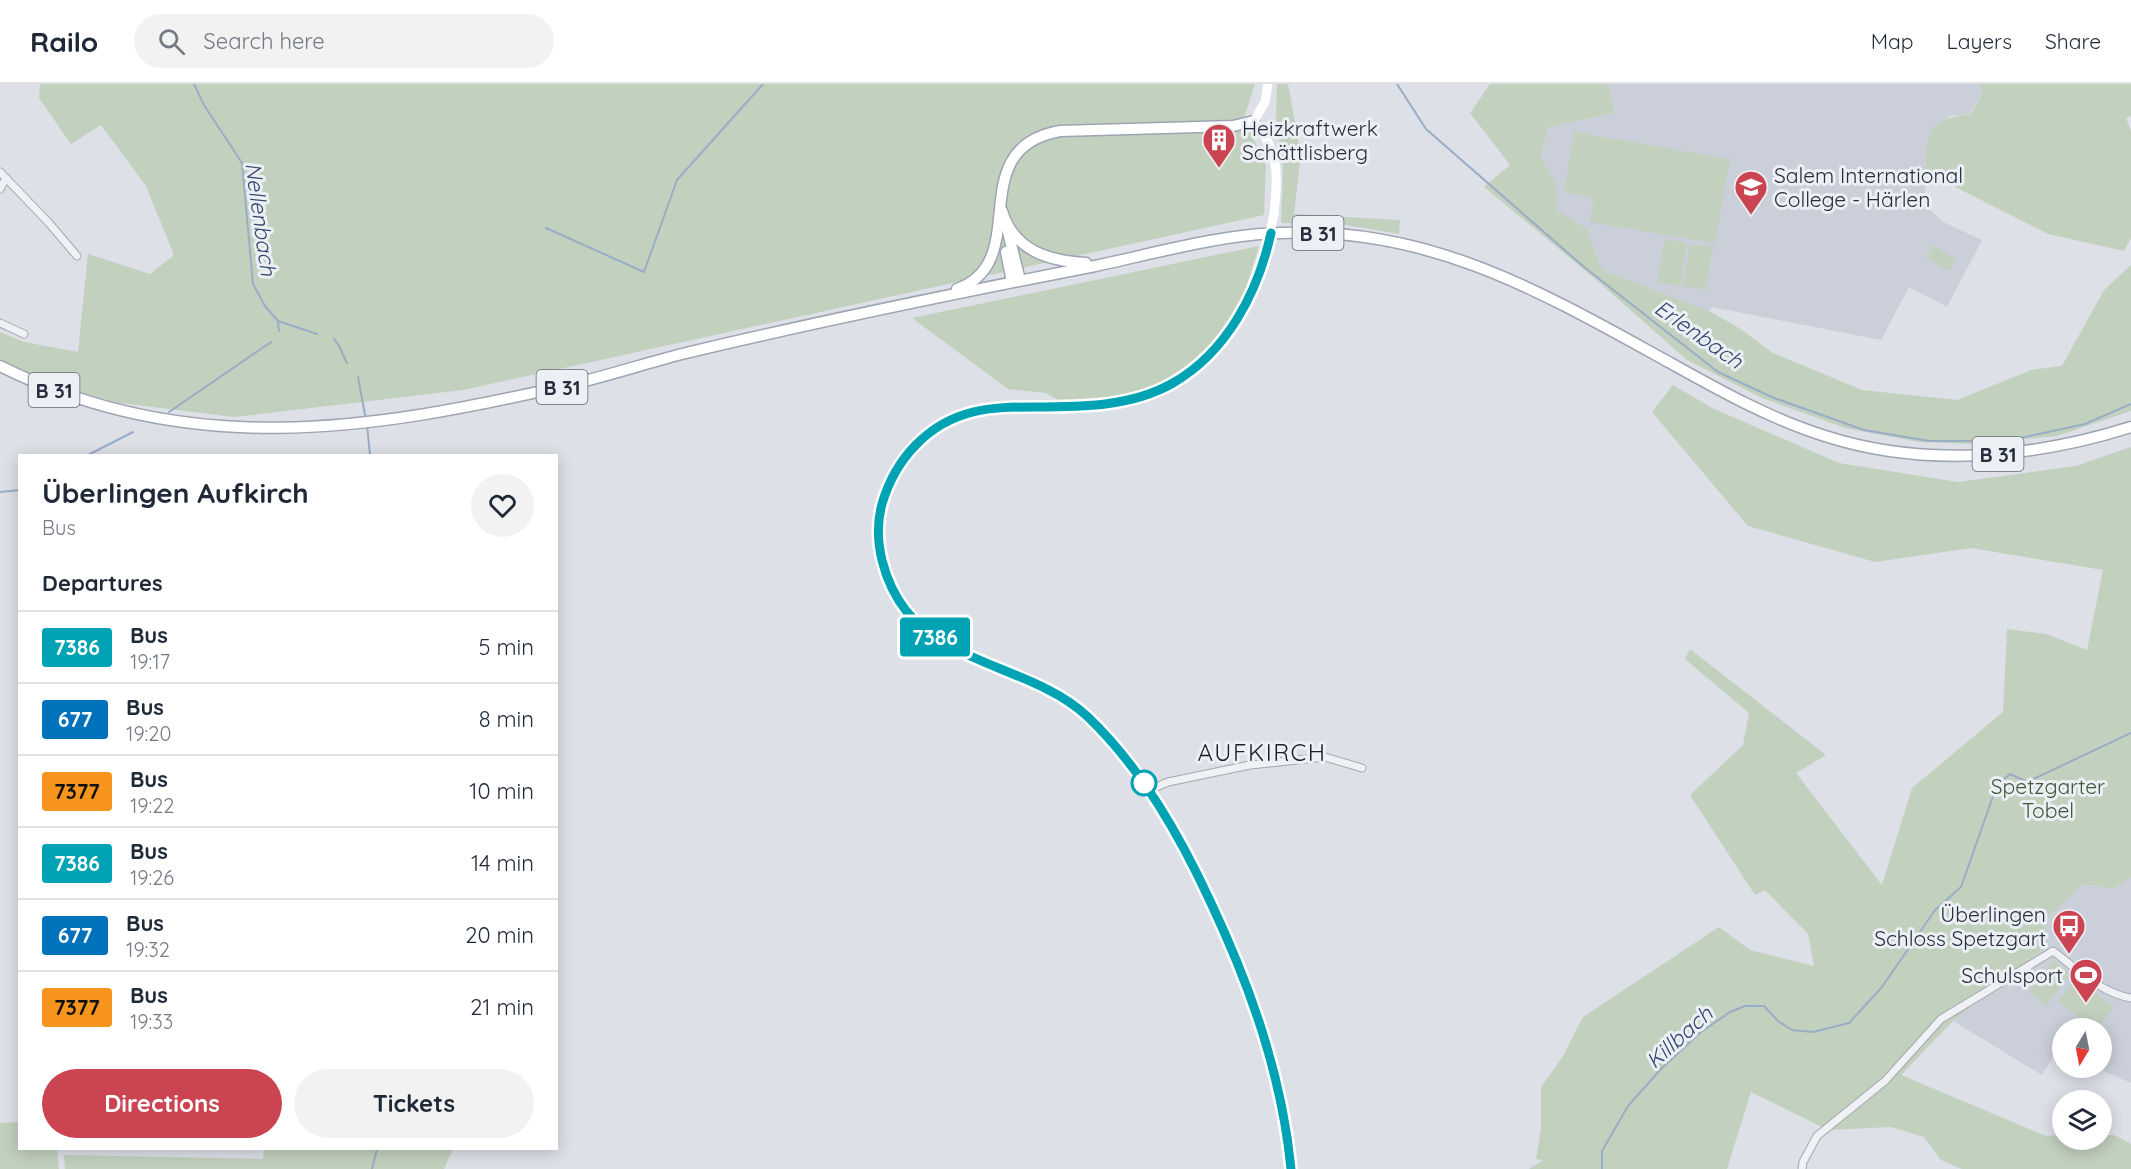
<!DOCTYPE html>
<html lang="en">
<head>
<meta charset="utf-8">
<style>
  body { margin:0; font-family:Quicksand,sans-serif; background:#f2f2f3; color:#1f2937; height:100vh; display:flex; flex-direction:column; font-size:22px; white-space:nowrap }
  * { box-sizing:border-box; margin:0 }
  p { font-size:20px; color:#747a83 }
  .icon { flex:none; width:33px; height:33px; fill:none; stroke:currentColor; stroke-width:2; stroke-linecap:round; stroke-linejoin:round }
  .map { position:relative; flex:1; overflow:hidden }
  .side { position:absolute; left:18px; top:370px; width:540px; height:696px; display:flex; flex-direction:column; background:#fff; border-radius:0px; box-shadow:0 3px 15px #0003 }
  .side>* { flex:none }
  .badge { padding:0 12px; border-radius:4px; font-size:21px; line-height:39px }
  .needle { width:39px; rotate:190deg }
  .controls { position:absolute; left:2052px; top:934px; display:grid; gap:12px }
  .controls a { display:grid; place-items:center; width:60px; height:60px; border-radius:50%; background:#fff; box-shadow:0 3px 15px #0003; font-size:30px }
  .map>.badge { position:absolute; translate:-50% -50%; box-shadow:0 0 0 3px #fff }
  h2 { padding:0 24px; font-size:22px; line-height:54px }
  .round { display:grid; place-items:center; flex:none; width:63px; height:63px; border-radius:32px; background:#f2f2f3 }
  .head { display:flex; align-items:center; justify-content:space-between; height:102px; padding:0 24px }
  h1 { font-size:28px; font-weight:700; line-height:45px }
  .button { display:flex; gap:12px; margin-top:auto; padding:12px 24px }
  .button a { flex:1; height:69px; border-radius:36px; background:#ca4452; color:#fff; font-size:24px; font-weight:700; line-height:69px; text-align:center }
  .button a+a { background:#f2f2f3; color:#1f2937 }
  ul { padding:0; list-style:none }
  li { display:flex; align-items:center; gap:18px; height:72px; padding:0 24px; border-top:2px solid #e0e1e3 }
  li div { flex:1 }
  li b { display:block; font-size:22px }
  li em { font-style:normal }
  li .badge { min-width:66px; font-weight:700; text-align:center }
  header { display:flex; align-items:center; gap:36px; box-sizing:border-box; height:84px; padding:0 30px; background:#fff; border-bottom:2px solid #e0e1e3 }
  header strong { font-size:28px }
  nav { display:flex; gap:33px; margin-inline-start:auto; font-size:21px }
  .search { width:420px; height:54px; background:#f2f2f3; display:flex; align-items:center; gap:15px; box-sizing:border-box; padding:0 21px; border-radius:33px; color:#747a83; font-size:22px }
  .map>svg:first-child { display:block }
  .built { fill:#cbcfd9 }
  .green { fill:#c2d0be }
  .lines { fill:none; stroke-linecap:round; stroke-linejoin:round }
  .stream { stroke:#99adc6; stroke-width:2 }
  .street-casing { stroke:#a3a7b1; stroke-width:9 }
  .primary-casing { stroke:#9da4b2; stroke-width:13 }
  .street { stroke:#f0f1f5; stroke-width:7 }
  .secondary { stroke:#fff; stroke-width:9 }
  .primary { stroke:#fff; stroke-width:10 }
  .secondary-bridge { stroke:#fff; stroke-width:9 }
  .line-casing { stroke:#fff; stroke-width:14 }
  .line { stroke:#00a3b4; stroke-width:9 }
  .stop-dot { fill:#fff; stroke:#00a3b4; stroke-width:3 }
  .labels { text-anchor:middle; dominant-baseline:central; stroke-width:6; stroke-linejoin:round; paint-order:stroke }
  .shield { fill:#eceff4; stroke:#626874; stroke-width:1.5 }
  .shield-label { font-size:20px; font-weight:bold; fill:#272e3d }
  .poi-label { font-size:21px; fill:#272e3d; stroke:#eceff4; text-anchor:start }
  .park-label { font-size:21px; fill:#3a5835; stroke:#eceff4 }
  .water-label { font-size:22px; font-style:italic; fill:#324b6f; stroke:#eceff4 }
  .quarter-label { font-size:24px; letter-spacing:1.5px; fill:#191f2d; stroke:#eceff4 }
</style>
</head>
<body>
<header>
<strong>Railo</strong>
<div class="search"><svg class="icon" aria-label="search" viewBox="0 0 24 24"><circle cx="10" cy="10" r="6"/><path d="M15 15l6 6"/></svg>Search here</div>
<nav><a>Map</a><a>Layers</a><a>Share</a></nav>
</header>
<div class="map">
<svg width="2131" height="1085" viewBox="0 0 2131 1085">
  <rect width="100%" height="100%" fill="#dde0e7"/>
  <g class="built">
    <path d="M1608 0H1980L1982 10 1970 30 1949 32 1927 58 1925 114 1928 124 1943 138 1982 156 1947 223 1909 203 1881 256 1712 223 1709 227 1602 186 1587 145 1556 126V99L1541 73 1548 43 1615 29Z"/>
    <path d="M2131 793V999L2096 984H2102V945H2062V970L2056 968 2042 991 1953 937 2040 867 2046 836 2083 800 2114 805Z"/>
  </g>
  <g class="green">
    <path d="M40 0H1255L1244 34 1266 82 1264 131 463 306 234 333 120 319 67 306 0 276V248L24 258 78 268 88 170 150 190 174 171 146 102 101 41 71 60 39 14Z"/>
    <path d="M1277 0H1288L1301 70 1294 130 1400 136 1399 150 1340 140 1281 139 1283 85 1276 33Z"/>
    <path d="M1490 0H1608L1615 29 1548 43 1541 73 1556 99 1557 126 1587 145 1602 186 1709 227 1739 244 1773 269 1862 306 1957 316 2031 286 2062 282 2104 206 2131 181V327L2057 352 1974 360 1919 358 1845 344 1762 314 1687 276 1593 193 1484 103 1510 81 1470 29Z"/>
    <path d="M1980 0H2131V32L2126 34 2131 47V154L2124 167 2048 150 1926 88C1927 47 1925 36 1971 30L1982 10Z"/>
    <path d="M1574 48 1730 75 1715 159 1590 138 1594 114 1564 108Z"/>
    <path d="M1665 155 1687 159 1680 202 1657 198Z"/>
    <path d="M1690 160 1713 163 1706 206 1683 202Z"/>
    <path d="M1933 161 1956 175 1949 187 1926 173Z"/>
    <path d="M1259 162 1245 207 1231 234 1208 263 1189 281 1163 299 1107 315 1060 317 1046 309 1008 305 912 234Z"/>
    <path d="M1673 301 1712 324 1839 379 1958 398 2076 382 2131 363V793L2114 805 2083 800 2046 836 2040 867 1953 937 1901 991 2046 1052 2062 1051V1056H2102V1051H2114L2131 1060V1085H1962L1941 1076 1924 1053 1891 1043 1828 1046 1751 1008 1727 1085H1529L1543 1076 1536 1075 1541 1045V1003L1563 972 1583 933 1719 843 1750 866 1814 882 1808 850 1765 806 1755 811 1690 711 1743 661 1749 629 1685 575 1690 565 1826 671 1796 689 1882 801 1912 704 2003 628 2007 545 2046 550 2087 566 2103 486 1971 464 1875 478 1748 442 1652 328Z"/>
    <path d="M2054 877 2071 890 2046 922 2029 908Z"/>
    <path d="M2076 894 2114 923 2097 945H2094L2058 917Z"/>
    <path d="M19 1038 20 1065H57L59 1085H0V1039Z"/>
    <path d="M264 1065H453L444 1085H65L64 1071 263 1075Z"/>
  </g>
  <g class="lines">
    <g class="stream">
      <path d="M194 0 204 21 242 79 253 200 265 222 278 237 317 250"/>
      <path d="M1397 0 1426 45 1584 183 1718 288 1774 314 1864 346 1929 357H2006L2085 340 2131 320"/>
      <path d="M546 144 644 188 677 96 763 0"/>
      <path d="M278 237 279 247"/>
      <path d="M334 255 339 262 347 279"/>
      <path d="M358 293 366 336"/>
      <path d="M169 328 271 258"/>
      <path d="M367 341 370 371"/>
      <path d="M86 372 133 348"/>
      <path d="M0 408 20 406"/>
      <path d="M372 1085 377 1065"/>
      <path d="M1602 1085V1067L1628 1022 1662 984 1701 948 1730 928 1745 922H1764L1778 937 1792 946 1813 948 1849 939 1882 903 1935 826 1961 803 1997 701 2010 690 2027 698 2131 649"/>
    </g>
    <g class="street-casing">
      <g id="street">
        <path d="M0 88 49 139 77 172"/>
        <path d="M0 105 6 94"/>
        <path d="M0 239 24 250"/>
        <path d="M1149 706 1168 698 1250 681 1325 673 1362 684"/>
        <path d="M1802 1085 1803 1078 1817 1052 1885 997 1941 935 2053 867C2077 885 2101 909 2131 914"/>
      </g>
    </g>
    <g class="primary-casing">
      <g id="primary">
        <path d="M1002 127C1014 167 1049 177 1086 179"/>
        <path d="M1007 144 1020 196"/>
        <path d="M1006 168 1012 198"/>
        <path d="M957 205C1035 177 960 65 1060 47L1233 42 1254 37"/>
        <path d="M0 282C186 375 369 347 564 302 604 293 643 280 682 270 819 237 957 209 1095 182 1156 169 1218 151 1280 149 1428 142 1540 207 1665 276 1717 305 1768 334 1825 352 1924 384 2033 374 2131 343"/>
      </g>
    </g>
    <use href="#street" class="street"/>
    <g class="secondary">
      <path d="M1268 0 1265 18 1254 37C1280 68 1278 92 1274 130"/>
      <path d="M1265 173C1248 223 1220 273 1172 300 1148 313 1117 321 1089 323 1025 327 963 311 913 364 893 385 882 412 880 441 878 459 881 477 888 494 914 561 977 569 1034 599 1052 608 1070 617 1085 631 1125 667 1154 712 1180 759 1237 858 1280 970 1291 1085"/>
    </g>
    <use href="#primary" class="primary"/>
    <path class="secondary-bridge" d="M1265 173 1274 130"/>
  </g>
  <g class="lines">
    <g class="line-casing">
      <path id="line" d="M1271 149C1258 208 1227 268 1173 299 1131 323 1081 323 1034 323 1014 323 993 323 973 328 928 339 895 375 882 420 872 456 884 499 907 528 952 582 1037 585 1088 633 1142 685 1180 752 1211 819 1251 904 1282 992 1291 1085"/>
    </g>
    <use href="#line" class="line"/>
  </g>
  <defs>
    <g id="building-pin" transform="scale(1.725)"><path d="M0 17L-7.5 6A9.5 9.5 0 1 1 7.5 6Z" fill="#ca4452" stroke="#eceff4"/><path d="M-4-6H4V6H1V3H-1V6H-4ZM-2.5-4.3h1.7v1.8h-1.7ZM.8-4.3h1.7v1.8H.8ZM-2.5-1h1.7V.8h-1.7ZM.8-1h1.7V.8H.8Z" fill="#fff"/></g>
    <g id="school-pin" transform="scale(1.725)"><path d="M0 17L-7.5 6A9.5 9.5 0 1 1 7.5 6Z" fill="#ca4452" stroke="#eceff4"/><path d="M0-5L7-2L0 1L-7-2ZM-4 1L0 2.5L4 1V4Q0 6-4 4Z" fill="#fff"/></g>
    <g id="bus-pin" transform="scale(1.725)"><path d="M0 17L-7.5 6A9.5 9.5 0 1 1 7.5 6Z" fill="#ca4452" stroke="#eceff4"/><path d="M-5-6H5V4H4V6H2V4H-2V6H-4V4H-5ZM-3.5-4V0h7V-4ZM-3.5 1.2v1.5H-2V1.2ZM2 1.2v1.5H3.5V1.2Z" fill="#fff"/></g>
    <g id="stadium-pin" transform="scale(1.725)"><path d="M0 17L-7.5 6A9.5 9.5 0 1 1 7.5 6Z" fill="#ca4452" stroke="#eceff4"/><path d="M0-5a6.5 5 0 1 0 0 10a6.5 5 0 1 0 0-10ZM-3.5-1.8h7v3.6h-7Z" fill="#fff"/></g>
  </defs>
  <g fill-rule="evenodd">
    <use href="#building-pin" x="1219" y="56"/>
    <use href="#school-pin" x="1751" y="103"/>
    <use href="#bus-pin" x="2069" y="842"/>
    <use href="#stadium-pin" x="2086" y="891"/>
  </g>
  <circle class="stop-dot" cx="1144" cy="699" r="12"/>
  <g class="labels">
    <g class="shield">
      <rect x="1292.5" y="132" width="51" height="34" rx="4.5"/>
      <rect x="536.5" y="286" width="51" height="34" rx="4.5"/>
      <rect x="28.5" y="289" width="51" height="34" rx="4.5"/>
      <rect x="1972.5" y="353" width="51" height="34" rx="4.5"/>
    </g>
    <g class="shield-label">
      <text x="1318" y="149">B 31</text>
      <text x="562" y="303">B 31</text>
      <text x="54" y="306">B 31</text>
      <text x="1998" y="370">B 31</text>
    </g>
    <g class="poi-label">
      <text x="1242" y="44">Heizkraftwerk<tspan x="1242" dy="24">Schättlisberg</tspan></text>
      <text x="1774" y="91">Salem International<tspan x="1774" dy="24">College - Härlen</tspan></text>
      <text x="2046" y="830" text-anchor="end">Überlingen<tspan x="2046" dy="24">Schloss Spetzgart</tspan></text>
      <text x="2063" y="891" text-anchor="end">Schulsport</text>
    </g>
    <g class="park-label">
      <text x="2048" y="702">Spetzgarter<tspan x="2048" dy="24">Tobel</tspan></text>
    </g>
    <g class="water-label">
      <text transform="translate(261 135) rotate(82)">Nellenbach</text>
      <text transform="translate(1699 250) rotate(35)">Erlenbach</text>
      <text transform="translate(1679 953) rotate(-42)">Killbach</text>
    </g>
    <g class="quarter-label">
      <text x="1262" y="668">AUFKIRCH</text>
    </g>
  </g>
</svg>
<div class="controls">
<a><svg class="needle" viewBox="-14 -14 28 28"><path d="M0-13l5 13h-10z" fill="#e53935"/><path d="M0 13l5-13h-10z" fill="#747a83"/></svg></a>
<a><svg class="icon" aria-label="layers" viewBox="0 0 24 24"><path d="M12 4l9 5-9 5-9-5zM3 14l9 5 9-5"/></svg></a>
</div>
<b class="badge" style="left:935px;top:553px;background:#00a3b4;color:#fff">7386</b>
<section class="side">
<div class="head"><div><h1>Überlingen Aufkirch</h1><p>Bus</p></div><a class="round"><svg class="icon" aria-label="heart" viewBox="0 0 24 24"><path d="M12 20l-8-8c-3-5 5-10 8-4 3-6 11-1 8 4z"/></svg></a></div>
<h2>Departures</h2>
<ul>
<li><span class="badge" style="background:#00a3b4;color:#fff">7386</span><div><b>Bus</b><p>19:17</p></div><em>5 min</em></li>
<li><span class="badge" style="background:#0072bc;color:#fff">677</span><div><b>Bus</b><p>19:20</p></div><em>8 min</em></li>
<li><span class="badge" style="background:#f7941d;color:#111">7377</span><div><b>Bus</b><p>19:22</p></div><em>10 min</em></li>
<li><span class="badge" style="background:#00a3b4;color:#fff">7386</span><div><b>Bus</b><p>19:26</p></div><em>14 min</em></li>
<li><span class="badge" style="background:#0072bc;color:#fff">677</span><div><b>Bus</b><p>19:32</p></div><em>20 min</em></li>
<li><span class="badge" style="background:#f7941d;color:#111">7377</span><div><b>Bus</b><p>19:33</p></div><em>21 min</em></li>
</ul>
<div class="button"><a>Directions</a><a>Tickets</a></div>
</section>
</div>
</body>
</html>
